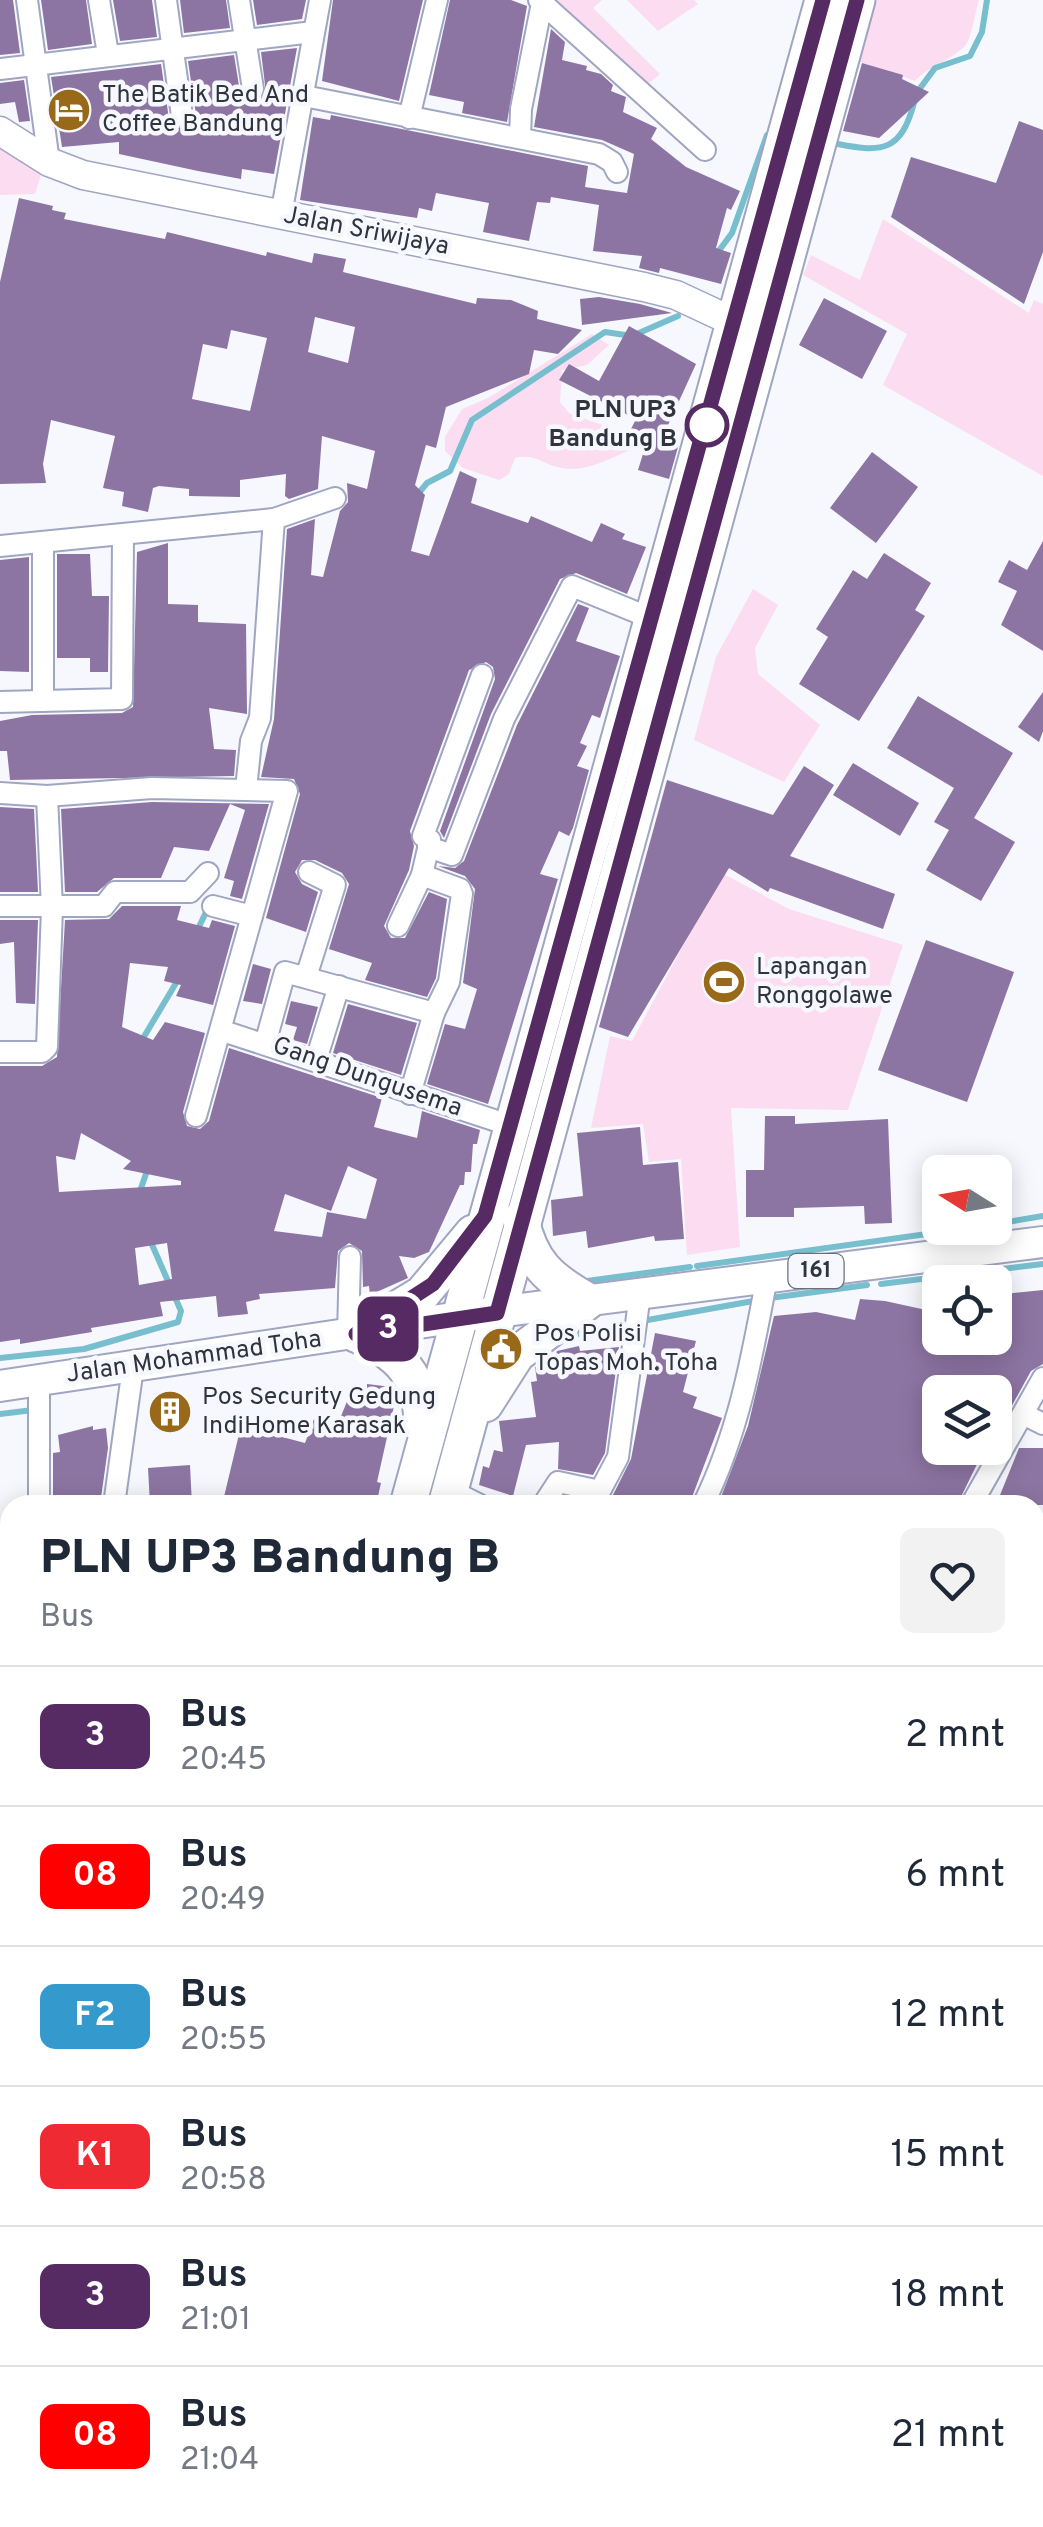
<!DOCTYPE html>
<html lang="id">
<head>
<meta charset="utf-8">
<style>
  body { margin:0; font-family:Overpass,sans-serif; background:#f2f2f3; color:#1f2937; height:100vh; display:flex; flex-direction:column; font-size:38px; white-space:nowrap }
  * { box-sizing:border-box; margin:0 }
  p { font-size:32px; color:#747a83 }
  .icon { flex:none; width:55px; height:55px; fill:none; stroke:currentColor; stroke-width:2; stroke-linecap:round; stroke-linejoin:round }
  .map { position:relative; flex:1; overflow:hidden }
  .panel { position:absolute; left:0px; top:1495px; width:1045px; height:1032px; display:flex; flex-direction:column; background:#fff; border-radius:30px 30px 0 0; box-shadow:0 5px 25px #0003 }
  .panel>* { flex:none }
  .badge { padding:0 20px; border-radius:15px; font-size:35px; line-height:65px }
  .needle { width:65px; rotate:281deg }
  .fabs { position:absolute; left:922px; top:1155px; display:grid; gap:20px }
  .fabs a { display:grid; place-items:center; width:90px; height:90px; border-radius:15px; background:#fff; box-shadow:0 5px 25px #0003; font-size:50px }
  .map>.badge { position:absolute; translate:-50% -50%; box-shadow:0 0 0 5px #fff }
  .round { display:grid; place-items:center; flex:none; width:105px; height:105px; border-radius:15px; background:#f2f2f3 }
  .headline { display:flex; align-items:center; justify-content:space-between; height:170px; padding:0 40px }
  h1 { font-size:48px; font-weight:800; line-height:75px }
  ul { padding:0; list-style:none }
  li { display:flex; align-items:center; gap:30px; height:140px; padding:0 40px; border-top:2px solid #e0e1e3 }
  li div { flex:1 }
  li b { display:block; font-size:38px }
  li em { font-style:normal }
  li .badge { min-width:110px; font-weight:700; text-align:center }
  .map>svg:first-child { display:block }
  .green { fill:#fbdcf0 }
  .lines { fill:none; stroke-linecap:round; stroke-linejoin:round }
  .stream { stroke:#77bece; stroke-width:6 }
  .river { stroke:#77bece; stroke-width:38 }
  .building { fill:#8d75a3; fill-rule:evenodd }
  .street-casing { stroke:#a0a6c1; stroke-width:24 }
  .secondary-casing { stroke:#a0a6c1; stroke-width:31 }
  .primary-casing { stroke:#a0a6c1; stroke-width:34 }
  .highway-casing { stroke:#a0a6c1; stroke-width:39 }
  .street { stroke:#fff; stroke-width:20 }
  .secondary { stroke:#fff; stroke-width:28 }
  .primary { stroke:#fff; stroke-width:30 }
  .highway { stroke:#fff; stroke-width:35 }
  .line-casing { stroke:#fff; stroke-width:22 }
  .line { stroke:#562b63; stroke-width:15 }
  .stop-dot { fill:#fff; stroke:#562b63; stroke-width:5 }
  .labels { text-anchor:middle; dominant-baseline:central; stroke-width:9; stroke-linejoin:round; paint-order:stroke }
  .shield { fill:#f6f8fe; stroke:#6c6e78; stroke-width:2.5 }
  .shield-label { font-size:22px; font-weight:bold; fill:#31333e }
  .poi-label { font-size:25px; fill:#31333e; stroke:#f6f8fe; text-anchor:start }
  .street-label { font-size:25px; fill:#31333e; stroke:#f6f8fe }
  .stop-label { font-size:25px; font-weight:bold; fill:#31333e; stroke:#f6f8fe; text-anchor:end }
</style>
</head>
<body>
<div class="map">
<svg width="1043" height="2527" viewBox="0 0 1043 2527">
  <rect width="100%" height="100%" fill="#f6f8fe"/>
  <g class="green">
    <path d="M544 0H602L593 8 660 74 636 94Z"/>
    <path d="M627 0H694L698 4 658 31Z"/>
    <path d="M871 0H979C975 13 973 29 968 41 960 57 929 65 915 81L852 59Z"/>
    <path d="M0 146 42 172 35 194 0 195Z"/>
    <path d="M883 219 1029 313 1034 300 1043 304V476L883 385 907 334 803 275 811 255 860 280Z"/>
    <path d="M592 334 609 345 587 365 562 370 560 402 569 413 608 427 630 450C609 459 584 473 561 468 542 464 535 453 515 458L509 474 499 480 463 468 445 451V437L462 409 488 398Z"/>
    <path d="M753 589 778 605 755 648 758 674 820 725 784 782 694 740 716 657Z"/>
    <path d="M722 873 789 909 903 945 848 1110 731 1108 740 1247 687 1255 681 1159 649 1162 643 1124 591 1128 610 1036 632 1041Z"/>
    <path d="M352 2518H482L467 2527H347Z"/>
  </g>
  <g class="lines">
    <g class="stream">
      <path d="M918 91 935 68 970 56 982 32 987 0"/>
      <path d="M838 144C883 153 901 151 914 103"/>
      <path d="M715 256 732 233 767 135"/>
      <path d="M418 494 427 483 450 471 472 420 605 332 632 336 678 316"/>
      <path d="M196 933 208 908"/>
      <path d="M142 1040 179 978"/>
      <path d="M139 1194 148 1168"/>
      <path d="M995 1224 1043 1216"/>
      <path d="M697 1266 970 1228"/>
      <path d="M587 1281 690 1267"/>
      <path d="M881 1284 1043 1264"/>
      <path d="M770 1298 867 1285"/>
      <path d="M642 1321 759 1300"/>
      <path d="M566 1337 632 1323"/>
      <path d="M0 1358 84 1349 178 1322 181 1311 150 1240"/>
      <path d="M0 1414 33 1410"/>
    </g>
    <g class="river">
      <path d="M1035 2332 1043 2327"/>
      <path d="M488 2527 499 2518"/>
    </g>
  </g>
  <g class="building">
    <path d="M0 0H13L20 53 0 55Z"/>
    <path d="M41 0H86L92 44 48 50Z"/>
    <path d="M113 0H152L157 37 120 41Z"/>
    <path d="M180 0H226L230 28 184 33Z"/>
    <path d="M253 0H306L302 19 257 25Z"/>
    <path d="M333 0H423L399 101 322 81Z"/>
    <path d="M450 0H511L527 6 507 122 462 113 464 102 429 95Z"/>
    <path d="M551 29 565 42 562 60 587 66 586 70 601 74 613 85 611 91 626 97 623 112 657 128 651 139 686 167 740 191 731 210 727 208 716 248 731 253 721 284 660 268 659 273 639 268 642 256 593 251 599 205 551 197 550 203 537 202 529 241 483 232 489 203 436 193 432 211 419 208 417 218 300 200 313 117 330 120 331 115 588 166 585 187 627 193 634 154 602 140 534 127Z"/>
    <path d="M297 48 274 174 242 169 241 179 198 171 119 154V142L62 147 51 77 161 64 169 119 183 130 191 126 196 115 188 61 234 55 240 92 254 103 266 93 261 52Z"/>
    <path d="M862 63 903 75 902 79 929 92 879 138 843 131Z"/>
    <path d="M24 80 30 121 19 122 15 102 0 104V83Z"/>
    <path d="M1019 121 1043 130V252L1024 304 891 217 911 157 996 183Z"/>
    <path d="M19 198 53 206 52 210 66 213 64 219 165 239 167 232 266 256 267 252 312 263 314 253 346 259 343 272 476 304 477 298 511 300 538 311 537 319 582 330 558 354 534 350 529 374 446 407 436 448 426 445 415 485 425 495 411 551 429 556 460 471 477 479 471 503 528 523 531 516 592 542 601 523 625 534 622 539 646 547 627 594 576 573 560 579 491 714 444 838 440 831 495 679 493 667 486 662 469 670 410 831 414 846 409 870 384 926 391 938H405L429 892 447 899 436 978 427 997 365 980 372 963 329 949 349 884 342 873 315 860H302L295 872 302 884 318 892 306 932 266 918 300 794 294 779 261 777 274 719 287 529 315 519 311 575 323 577 340 511 348 502 347 483 367 489 375 451 322 436 318 489 289 499 285 496 286 474 240 480V497L189 496V489L159 486 153 488 148 512 122 506 124 492 103 488 115 436 51 420 43 464 46 483 0 484V282ZM315 317 355 327 348 363 308 352ZM231 330 267 338 250 411 192 399 203 344 227 349Z"/>
    <path d="M599 297 640 304 672 313 582 325 580 299Z"/>
    <path d="M824 298 887 331 862 379 799 345Z"/>
    <path d="M629 326 696 364 663 436 680 440 669 479 638 470 648 438 631 429 636 419 559 380 569 364 599 381Z"/>
    <path d="M872 452 918 487 876 543 830 508Z"/>
    <path d="M1043 541V651L1001 625 1017 591 998 582 1009 560 1027 570Z"/>
    <path d="M168 543V604L198 605V622L246 624 247 714 209 708 214 749 236 750 234 776 10 780 7 751H0V721L32 715 122 713 133 707 137 552Z"/>
    <path d="M884 553 931 583 915 610 925 616 859 721 799 684 828 637 816 629 853 570 867 579Z"/>
    <path d="M57 554H90L92 596H109L108 672H90V658H57Z"/>
    <path d="M29 557V672L0 671V560Z"/>
    <path d="M578 604 589 608 576 641 620 656 600 718 592 715 580 743 587 746 577 766 589 770 573 828 569 836 559 831 540 874 558 879 488 1104 427 1084 445 1024 465 1029 477 989 463 983 475 889 465 876 438 866 455 868 464 861 517 725Z"/>
    <path d="M1043 692V731L1039 742 1018 727Z"/>
    <path d="M918 696 1013 753 974 818 1015 842 981 901 926 870 949 830 934 822 954 788 887 748Z"/>
    <path d="M853 763 919 803 900 836 833 795Z"/>
    <path d="M804 766 834 785 790 856 895 894 883 929 770 888 768 892 729 868 628 1037 599 1027 667 780 773 815Z"/>
    <path d="M152 802 269 804 242 899 230 896 234 881 224 878 245 810 230 804 209 851 174 847 161 878H114L97 892H65L61 809Z"/>
    <path d="M0 807 34 809 38 892H0Z"/>
    <path d="M122 906H181L177 920 209 928 212 920 235 926 213 1005 176 996 181 985 164 981 168 967 130 963 122 1027 153 1040 165 1022 205 1033 183 1112 187 1126 200 1129 209 1121 229 1048 382 1098 374 1127 417 1138 422 1111 480 1130 477 1144H473L471 1172H465L464 1185H460L429 1252 414 1258 399 1256 408 1278 370 1295 369 1286 363 1287 362 1251 349 1243 338 1251 335 1288 259 1294 260 1299 246 1302 248 1314 218 1317 216 1296 160 1302 163 1316 91 1328 92 1332 20 1344V1339L0 1342V1066H42L57 1057 65 920 109 919ZM81 1133 131 1161 123 1169 181 1181V1185L59 1192 56 1156 75 1160ZM348 1166 377 1179 366 1219 327 1212 322 1237 274 1231 285 1194 331 1211ZM167 1243 172 1279 139 1285 135 1248Z"/>
    <path d="M0 920H38L35 1004 16 1003 14 942 0 944Z"/>
    <path d="M926 940 1014 972 967 1102 878 1070Z"/>
    <path d="M253 964 271 969 262 1004 243 1001Z"/>
    <path d="M291 1001 318 1007 307 1044 293 1040 297 1027 285 1024Z"/>
    <path d="M348 1004 417 1023 401 1075 333 1053Z"/>
    <path d="M765 1116H795V1124L888 1119 892 1223 865 1224 864 1206 794 1208V1217H746V1170H764Z"/>
    <path d="M640 1127 643 1165 678 1162 684 1239 655 1241 654 1236 588 1248 586 1231 553 1236 551 1200 583 1196 577 1133Z"/>
    <path d="M1043 1290V1364L1031 1371 1004 1420 995 1416V1392H940V1448H985L957 1505H718L748 1426 774 1316 816 1312 855 1320 860 1299 885 1301 940 1313V1338H995V1295Z"/>
    <path d="M655 1333 696 1341 683 1392 697 1397 693 1408 722 1418 689 1505H559L564 1497 598 1504 612 1497 631 1459Z"/>
    <path d="M579 1346 580 1351 619 1347 605 1453 593 1475 558 1469 559 1442 526 1445 513 1496 479 1485 483 1466 489 1468 494 1450 503 1452 499 1421 536 1417 531 1382 537 1381 535 1367 553 1361 557 1351Z"/>
    <path d="M367 1384 392 1387 396 1397 377 1482 381 1483 376 1505H222L241 1426 305 1443 314 1419 337 1426 348 1399 358 1401V1387L367 1388Z"/>
    <path d="M93 1426V1430L106 1428 108 1448 100 1505H53V1453L60 1452 58 1435Z"/>
    <path d="M1019 1448H1043V1505H996Z"/>
    <path d="M190 1465 192 1505H150L148 1468Z"/>
  </g>
  <g class="lines">
    <g class="street-casing">
      <g id="street">
        <path d="M27 0 49 162"/>
        <path d="M99 0 108 54"/>
        <path d="M166 0 182 116"/>
        <path d="M239 0 253 89"/>
        <path d="M539 0 705 150"/>
        <path d="M0 69 313 32"/>
        <path d="M304 96 599 154 612 162 617 172"/>
        <path d="M409 118 437 0"/>
        <path d="M520 138 521 109 542 3"/>
        <path d="M281 215 320 0"/>
        <path d="M0 546 274 519 335 498"/>
        <path d="M43 701V544"/>
        <path d="M0 702 122 699 123 535"/>
        <path d="M246 789 251 741 260 718 274 519"/>
        <path d="M0 793 47 796 152 788 287 791 196 1116"/>
        <path d="M428 847 452 855 504 719 572 586 653 619"/>
        <path d="M0 906H104L115 892H190L208 873"/>
        <path d="M213 906 252 916"/>
        <path d="M398 926 422 875 430 840 423 836 482 675"/>
        <path d="M306 977 335 885 309 872"/>
        <path d="M223 1031 512 1126"/>
        <path d="M265 1044 285 972 434 1013"/>
        <path d="M0 1052H42L47 1047 52 908 47 796"/>
        <path d="M316 1060 339 986"/>
        <path d="M410 1094 434 1013 449 982 462 894 460 889 422 875"/>
        <path d="M348 1335 350 1257"/>
        <path d="M39 1381V1505"/>
        <path d="M1025 1415 1043 1424"/>
        <path d="M450 1490 480 1505"/>
        <path d="M114 1505 133 1367"/>
        <path d="M543 1505 558 1482 600 1491 618 1457 640 1294"/>
        <path d="M703 1505C739 1432 752 1357 767 1277"/>
        <path d="M971 1505 1043 1378"/>
        <path d="M0 1593 10 1595"/>
        <path d="M1035 1723 1043 1726"/>
        <path d="M1035 1824 1043 1802"/>
        <path d="M0 1906 10 1908"/>
        <path d="M1035 1926 1043 1929"/>
        <path d="M3 1976 10 1942"/>
        <path d="M0 2168 4 2170 0 2193"/>
        <path d="M0 2339 10 2342"/>
        <path d="M1035 2352 1043 2347"/>
        <path d="M894 2518 913 2527"/>
        <path d="M703 2527 707 2518"/>
      </g>
    </g>
    <g class="secondary-casing">
      <path id="secondary" d="M0 131 49 162 83 175 644 287 676 295 736 323"/>
    </g>
    <g class="primary-casing">
      <path id="primary" d="M0 1386 459 1317 1043 1242"/>
    </g>
    <g class="highway-casing">
      <g id="highway">
        <path d="M356 1334 422 1294 473 1233"/>
        <path d="M356 1334C400 1353 422 1376 422 1426"/>
        <path d="M485 1404 517 1354 588 1301C550 1280 530 1263 521 1219"/>
        <path d="M408 1505 823 0"/>
        <path d="M446 1505 857 0"/>
        <path d="M138 2527 141 2518"/>
        <path d="M173 2527 175 2518"/>
      </g>
    </g>
    <use href="#street" class="street"/>
    <use href="#secondary" class="secondary"/>
    <use href="#primary" class="primary"/>
    <use href="#highway" class="highway"/>
  </g>
  <g class="lines">
    <g class="line-casing">
      <path id="line" d="M823 0 485 1216 433 1284 356 1334 497 1313 857 0"/>
    </g>
    <use href="#line" class="line"/>
  </g>
  <defs>
    <g id="hotel-disc" transform="scale(2.25)"><circle r="9.5" fill="#99691a" stroke="#f6f8fe"/><path d="M-6-4.5h1.5V1H6V5H4.5V3h-9V5H-6ZM-4 0a1.8 1.8 0 1 1 3.6 0ZM.5 0V-2.5h3Q6-2.5 6 0Z" fill="#fff"/></g>
    <g id="stadium-disc" transform="scale(2.25)"><circle r="9.5" fill="#99691a" stroke="#f6f8fe"/><path d="M0-5a6.5 5 0 1 0 0 10a6.5 5 0 1 0 0-10ZM-3.5-1.8h7v3.6h-7Z" fill="#fff"/></g>
    <g id="civic-disc" transform="scale(2.25)"><circle r="9.5" fill="#99691a" stroke="#f6f8fe"/><path d="M-.6-6.5H3V-4.5H.6V-3L4-1V1h2V6H-6V1h2V-1L-.6-3ZM-1.2 2.5V6h2.4V2.5Z" fill="#fff"/></g>
    <g id="building-disc" transform="scale(2.25)"><circle r="9.5" fill="#99691a" stroke="#f6f8fe"/><path d="M-4-6H4V6H1V3H-1V6H-4ZM-2.5-4.3h1.7v1.8h-1.7ZM.8-4.3h1.7v1.8H.8ZM-2.5-1h1.7V.8h-1.7ZM.8-1h1.7V.8H.8Z" fill="#fff"/></g>
  </defs>
  <g fill-rule="evenodd">
    <use href="#hotel-disc" x="69" y="110"/>
    <use href="#stadium-disc" x="724" y="982"/>
    <use href="#civic-disc" x="501" y="1349"/>
    <use href="#building-disc" x="170" y="1412"/>
  </g>
  <circle class="stop-dot" cx="707" cy="425" r="20"/>
  <g class="labels">
    <rect class="shield" x="788.5" y="1254" width="55" height="34" rx="8"/>
    <g class="shield-label">
      <text x="816" y="1271">161</text>
    </g>
    <g class="poi-label">
      <text x="102" y="96">The Batik Bed And<tspan x="102" dy="29">Coffee Bandung</tspan></text>
      <text x="756" y="968">Lapangan<tspan x="756" dy="29">Ronggolawe</tspan></text>
      <text x="534" y="1335">Pos Polisi<tspan x="534" dy="29">Topas Moh. Toha</tspan></text>
      <text x="202" y="1398">Pos Security Gedung<tspan x="202" dy="29">IndiHome Karasak</tspan></text>
    </g>
    <g class="street-label">
      <text transform="translate(366 232) rotate(11)">Jalan Sriwijaya</text>
      <text transform="translate(367 1078) rotate(19)">Gang Dungusema</text>
      <text transform="translate(194 1358) rotate(-8)">Jalan Mohammad Toha</text>
    </g>
    <g class="stop-label">
      <text x="677" y="411">PLN UP3<tspan x="677" dy="29">Bandung B</tspan></text>
    </g>
  </g>
</svg>
<div class="fabs">
<a><svg class="needle" viewBox="-14 -14 28 28"><path d="M0-13l5 13h-10z" fill="#e53935"/><path d="M0 13l5-13h-10z" fill="#747a83"/></svg></a>
<a><svg class="icon" aria-label="locate" viewBox="0 0 24 24"><circle cx="12" cy="12" r="6"/><path d="M12 2v4M12 18v4M2 12h4M18 12h4"/></svg></a>
<a><svg class="icon" aria-label="layers" viewBox="0 0 24 24"><path d="M12 4l9 5-9 5-9-5zM3 14l9 5 9-5"/></svg></a>
</div>
<b class="badge" style="left:388px;top:1329px;background:#562b63;color:#fff">3</b>
<section class="panel">
<div class="headline"><div><h1>PLN UP3 Bandung B</h1><p>Bus</p></div><a class="round"><svg class="icon" aria-label="heart" viewBox="0 0 24 24"><path d="M12 20l-8-8c-3-5 5-10 8-4 3-6 11-1 8 4z"/></svg></a></div>
<ul>
<li><span class="badge" style="background:#562b63;color:#fff">3</span><div><b>Bus</b><p>20:45</p></div><em>2 mnt</em></li>
<li><span class="badge" style="background:#f00;color:#fff">08</span><div><b>Bus</b><p>20:49</p></div><em>6 mnt</em></li>
<li><span class="badge" style="background:#3499cc;color:#fff">F2</span><div><b>Bus</b><p>20:55</p></div><em>12 mnt</em></li>
<li><span class="badge" style="background:#ef2a33;color:#fff">K1</span><div><b>Bus</b><p>20:58</p></div><em>15 mnt</em></li>
<li><span class="badge" style="background:#562b63;color:#fff">3</span><div><b>Bus</b><p>21:01</p></div><em>18 mnt</em></li>
<li><span class="badge" style="background:#f00;color:#fff">08</span><div><b>Bus</b><p>21:04</p></div><em>21 mnt</em></li>
</ul>
</section>
</div>
</body>
</html>
